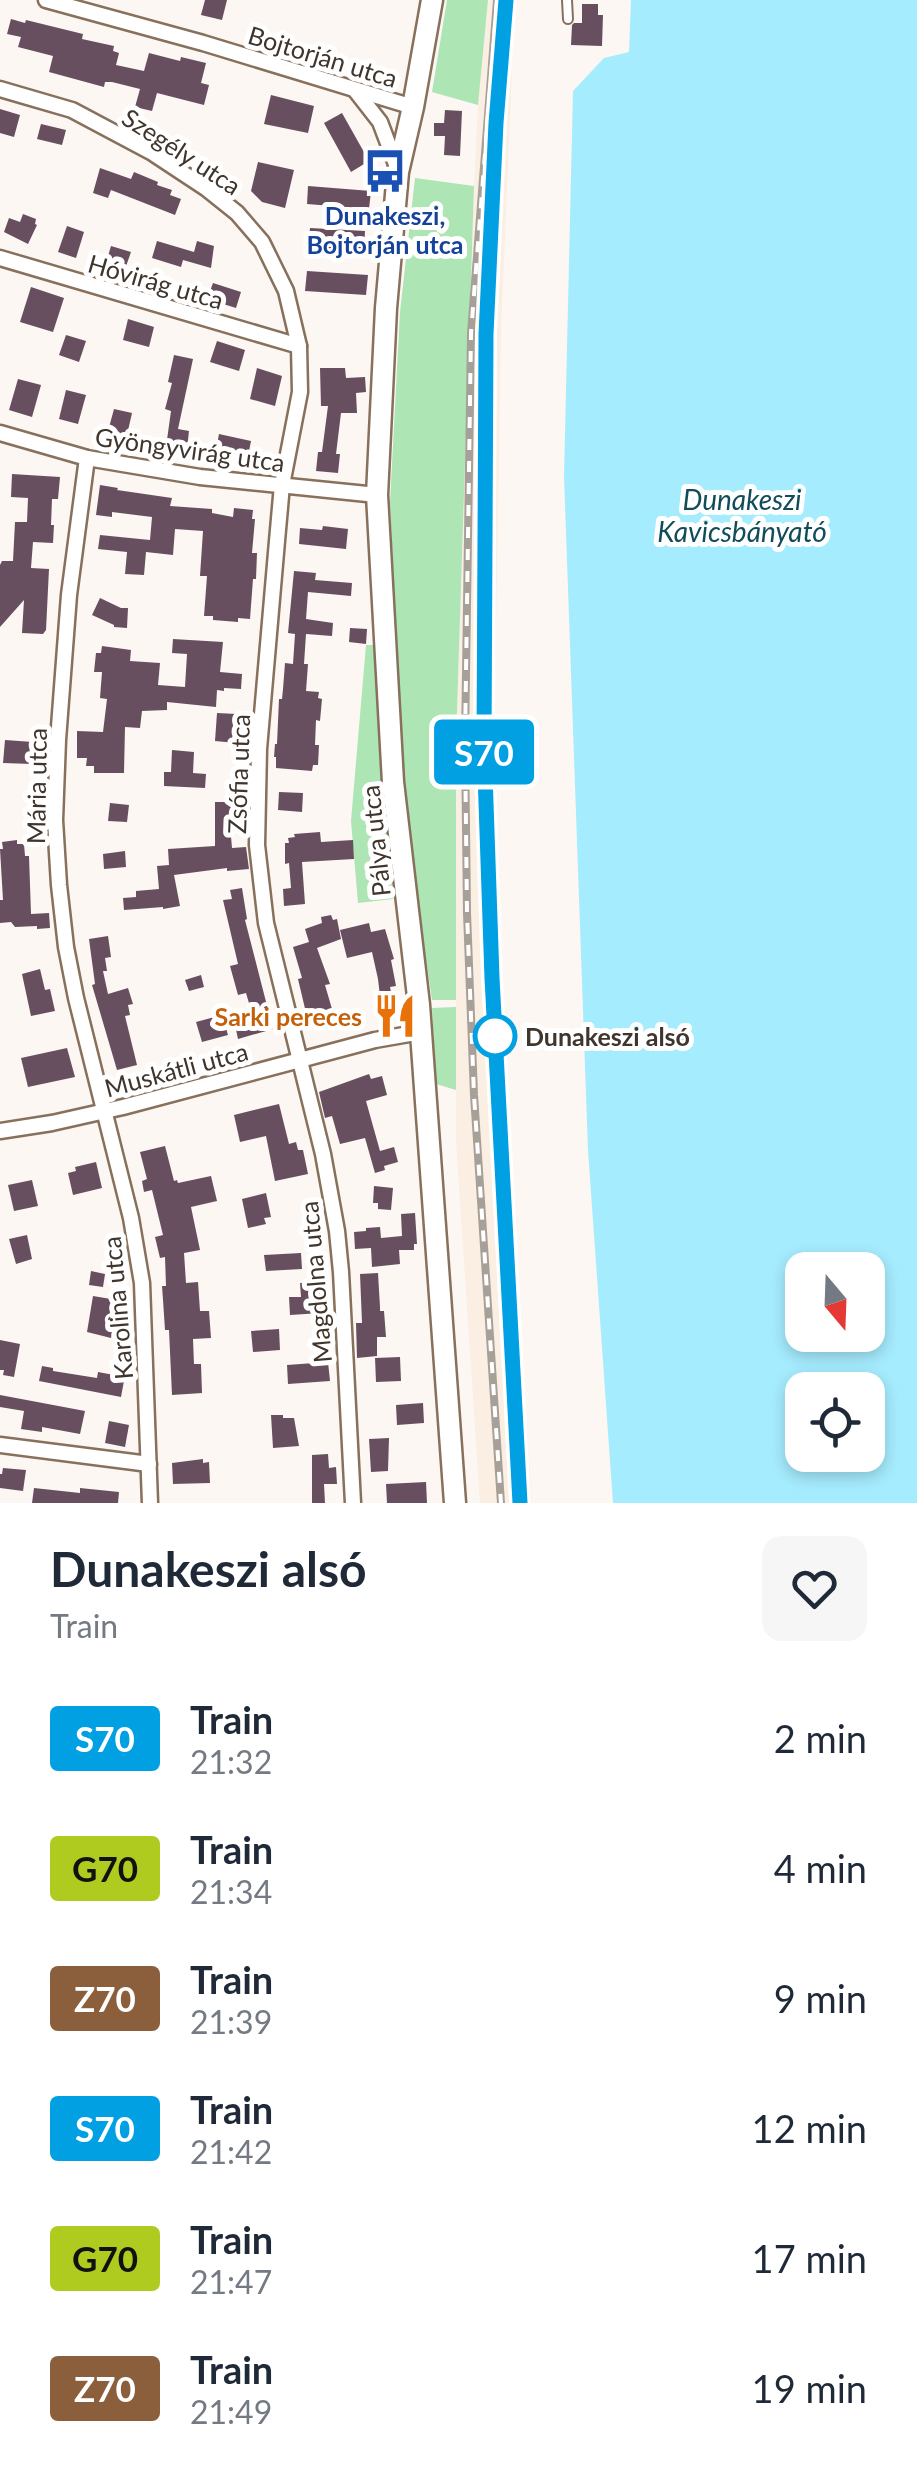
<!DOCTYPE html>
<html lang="en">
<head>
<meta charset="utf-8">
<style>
  body { margin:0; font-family:Lato,sans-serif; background:#f6f6f7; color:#1f2937; height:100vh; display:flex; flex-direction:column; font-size:38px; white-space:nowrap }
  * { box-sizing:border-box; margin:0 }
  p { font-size:32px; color:#747a83 }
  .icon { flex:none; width:55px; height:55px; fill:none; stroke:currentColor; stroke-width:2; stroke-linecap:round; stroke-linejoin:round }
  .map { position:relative; height:1503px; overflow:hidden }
  .sheet { display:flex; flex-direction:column; background:#fff; flex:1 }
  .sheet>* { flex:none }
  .badge { padding:0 20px; border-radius:8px; font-size:35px; line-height:65px }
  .needle { width:65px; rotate:161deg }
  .controls { position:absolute; left:785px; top:1252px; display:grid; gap:20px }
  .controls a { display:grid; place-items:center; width:100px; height:100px; border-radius:20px; background:#fff; box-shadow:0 5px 15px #0003; font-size:50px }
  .map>.badge { position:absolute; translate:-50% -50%; box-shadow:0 0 0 5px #fff }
  .round { display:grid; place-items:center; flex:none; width:105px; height:105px; border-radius:20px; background:#f6f6f7 }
  .headline { display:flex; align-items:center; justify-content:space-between; height:170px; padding:0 50px }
  h1 { font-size:48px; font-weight:700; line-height:75px }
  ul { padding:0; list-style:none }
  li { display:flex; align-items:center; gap:30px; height:130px; padding:0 50px }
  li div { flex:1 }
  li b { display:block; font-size:38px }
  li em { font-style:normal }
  li .badge { min-width:110px; font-weight:700; text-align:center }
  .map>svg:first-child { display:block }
  .built { fill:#fbeee3 }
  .green { fill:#ade5b4 }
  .water { fill:#a5ecfe; fill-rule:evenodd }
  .building { fill:#674f60 }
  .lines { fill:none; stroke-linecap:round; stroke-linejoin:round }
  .lane-casing { stroke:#87705c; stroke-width:12 }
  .street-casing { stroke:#87705c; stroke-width:19 }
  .secondary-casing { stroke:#87705c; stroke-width:25 }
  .lane { stroke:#fff; stroke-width:8 }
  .street { stroke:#fff; stroke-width:14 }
  .secondary { stroke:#fff; stroke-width:20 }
  .rail-casing { stroke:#a7a099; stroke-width:8 }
  .rail { stroke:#fff; stroke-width:4; stroke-dasharray:11; stroke-linecap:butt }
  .line-casing { stroke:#fff; stroke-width:22 }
  .line { stroke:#00a0e3; stroke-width:15 }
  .stop-dot { fill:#fff; stroke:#00a0e3; stroke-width:5 }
  .labels { text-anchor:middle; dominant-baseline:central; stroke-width:10; stroke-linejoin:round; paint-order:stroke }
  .street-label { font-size:25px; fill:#3f352c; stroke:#fff }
  .transit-label { font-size:25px; font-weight:bold; fill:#164399; stroke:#fff }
  .food-label { font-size:25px; font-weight:bold; fill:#c56008; stroke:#fff; text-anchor:end }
  .stop-label { font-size:25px; font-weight:bold; fill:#3f352c; stroke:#fff; text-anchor:start }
  .water-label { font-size:28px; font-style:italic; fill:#114c59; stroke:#fff }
</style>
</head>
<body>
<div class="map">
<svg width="917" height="1503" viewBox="0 0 917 1503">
  <rect width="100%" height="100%" fill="#fcf7f2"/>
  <path class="built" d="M488 0H515L501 329 494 745 498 1001 532 1503H480L456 1141V741L474 186 478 105Z"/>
  <g class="green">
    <path d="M447 0H488L478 105 432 92Z"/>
    <path d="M415 178 474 186 456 741V1000H432L404 811 390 502 400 312Z"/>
    <path d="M366 645H378L382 768 393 899 358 903 351 821Z"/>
    <path d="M456 1007V1090L436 1084 432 1008Z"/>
  </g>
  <path class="water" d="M631 0H917V1503H613L588 1150 564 476 573 91 604 58 629 52ZM802 1270H868V1335H802ZM802 1390H868V1455H802Z"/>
  <g class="building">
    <path d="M205 0H227L222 20 201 15Z"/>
    <path d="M582 4H598V15H603L602 46 571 45 572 25 574 23H582Z"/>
    <path d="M11 19 25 23 26 20 83 34 82 39 114 46 113 51 119 53 116 65 144 71 149 53 180 61 181 57 206 63 201 83 209 85 204 105 157 93 152 111 135 107 140 89 112 82H105L104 87 49 72 53 56 18 47 21 37 7 34Z"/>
    <path d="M271 95 314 106 308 133 264 124Z"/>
    <path d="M0 109 20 115 14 137 0 133Z"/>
    <path d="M445 110 462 111 460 156 444 155 445 136H434V123H444Z"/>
    <path d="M342 113 369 161 351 172 324 123Z"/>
    <path d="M41 124 66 130 62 145 37 139Z"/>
    <path d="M258 162 294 170 285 208 262 202 251 191Z"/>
    <path d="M100 168 131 179 134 172 158 182 157 185 172 190 170 195 181 199 175 215 111 190 108 198 93 193Z"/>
    <path d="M308 186 371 191 369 209 307 204Z"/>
    <path d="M23 214 36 219 35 224 37 225 28 244 4 232 9 218 20 222Z"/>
    <path d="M67 226 84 232 76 258 58 252Z"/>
    <path d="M310 228 365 231 364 252 308 249Z"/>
    <path d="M157 241 194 252 197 241 214 246 211 268 183 260 181 267 152 258Z"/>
    <path d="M111 246 131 252 124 272 105 266Z"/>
    <path d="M307 271 368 275 366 295 305 291Z"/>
    <path d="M213 283 241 292 236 308 207 299Z"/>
    <path d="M31 287 64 298 53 332 20 322Z"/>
    <path d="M128 319 154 327 149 347 123 340Z"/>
    <path d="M66 335 86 341 79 362 59 355Z"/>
    <path d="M217 341 245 350 239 371 210 362Z"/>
    <path d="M174 355 193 359 178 429 189 431 187 449 166 447 171 411 165 409 172 383 168 382Z"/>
    <path d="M257 368 282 376 275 406 250 399Z"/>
    <path d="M320 368H345L346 378 365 377 366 392 356 393 357 413H341L336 454H340L338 473 316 471 318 452H322L328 406H321Z"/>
    <path d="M18 379 41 385 32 417 9 410Z"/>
    <path d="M66 390 86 395 78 424 59 419Z"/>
    <path d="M114 409 132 413 127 435 108 431Z"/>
    <path d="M219 434 251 441 248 456 216 450Z"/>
    <path d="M12 474 60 477 58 499H52L51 525H54L53 543 33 542 31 568 49 569 46 630 43 634 22 633 24 600 0 627V565L2 561H13L15 522H27L28 498 11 497Z"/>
    <path d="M100 485 118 488 117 490 172 498 170 506 212 509V513L233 517 234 508 253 510 252 519H255L252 553H257L256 579H253L250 619 238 618V622L213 620V616H204L207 576H200L203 531 175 529 173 555 146 552 144 575 125 574 127 552 98 549 100 535 150 540 152 517 112 512V517L96 515Z"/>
    <path d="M323 526 348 529 346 549 299 544 300 528 322 530Z"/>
    <path d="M294 571 316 573 315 580 352 583 351 596 308 592 306 619 333 623 332 636 306 634 304 664H308L306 691 319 692 318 698 322 699 320 721 316 720 315 745H319L318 765H313L312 771 276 768V757H274L275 744H277L279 699H282L283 689 285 663 293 664 295 634 288 633Z"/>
    <path d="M100 598 121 608H128L127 628 114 627V625L92 615Z"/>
    <path d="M350 628 367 629 366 644 349 642Z"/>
    <path d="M173 639 223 642 220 672 242 674 241 689 224 688V691L217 690 216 707 167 702V710L142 711 140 728 125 727 124 773H94V766H86L87 758H77V731L103 732 107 699 100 698 102 672H94L96 653H101L102 646 131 650 130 661 160 663 158 685 185 687 187 654 172 653Z"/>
    <path d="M217 713 237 714 236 743 215 741Z"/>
    <path d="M5 740 33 742 32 764 3 763Z"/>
    <path d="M172 750 194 752 193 773 206 774 205 788 164 786V772H171Z"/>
    <path d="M279 792 303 793 302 812 278 810Z"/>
    <path d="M215 802H239V825H230L232 848 246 847 249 869 227 871V868L174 875 180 906 163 909V907L124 910 123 898 136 897V891L159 889 157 866 169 865 168 849 215 846Z"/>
    <path d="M110 803 129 805 127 822 108 821Z"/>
    <path d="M320 832 321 842 353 840 354 859 302 862 305 904 284 906 283 889 291 888 289 863 285 864V843H289L288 838 295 837 294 834Z"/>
    <path d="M17 840V844H24L25 856H29L31 914 49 913 50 928 37 929V926L15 927 11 922 0 923V900H3L0 849H3L2 842Z"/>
    <path d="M125 851 126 867 104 869 103 854Z"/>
    <path d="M242 888 247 919 245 920 273 1029 238 1039 235 1025 254 1020 246 993 238 995 230 966 238 964 223 900 232 899 230 890Z"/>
    <path d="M331 915 333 920 337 919 341 939 317 948 330 984 325 985 332 1009 307 1017 298 979 302 978 293 947 309 942 305 929 322 923 321 917Z"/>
    <path d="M369 923 371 932 385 929 394 959 391 960 396 986 390 987 394 1006 379 1010 377 997 380 996 378 979 372 952 347 958 340 930Z"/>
    <path d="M108 936 111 957 105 958 107 971H103L108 994 128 988 133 1004 128 1005 130 1015 125 1016 137 1065 117 1070 92 985 95 984 89 939Z"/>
    <path d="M40 969 45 990 50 989 55 1011 31 1016 22 974Z"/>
    <path d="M201 975 204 987 189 991 185 980Z"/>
    <path d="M222 1015 228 1035 202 1042 196 1022Z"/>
    <path d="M67 1048 75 1077 28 1087 21 1058Z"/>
    <path d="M369 1074 371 1079 382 1076 387 1095 366 1101 380 1151 394 1147 398 1162 384 1166 385 1170 375 1173 365 1138 340 1144 332 1116 325 1118 319 1092Z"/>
    <path d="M279 1104 289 1144 296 1142 298 1150H303L308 1174 275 1181 266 1136 240 1142 234 1115Z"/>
    <path d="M165 1146 174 1181 177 1180 178 1183 211 1176 217 1201 191 1207 200 1250 184 1253 186 1283 198 1282 200 1311H209L211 1338 193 1339 194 1364H201L202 1393 172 1395 169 1330H165L163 1300 162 1286H166L165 1257 160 1258 155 1237 163 1235 152 1190 144 1192 142 1181 147 1179 140 1152Z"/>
    <path d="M96 1162 102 1188 73 1195 68 1173 76 1171 75 1167Z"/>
    <path d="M32 1180 38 1206 14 1211 8 1185Z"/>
    <path d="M374 1186 393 1188 391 1210 378 1209V1203H373Z"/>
    <path d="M266 1193 271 1217 264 1218 266 1224 248 1228 242 1199Z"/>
    <path d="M415 1213 417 1244H414V1250H399L400 1264 372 1267 371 1248 355 1249 354 1232 366 1231V1228L380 1227 381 1238 402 1236 401 1214Z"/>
    <path d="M27 1235 32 1259 16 1264 9 1239Z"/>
    <path d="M301 1253 302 1269 266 1271 264 1255Z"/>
    <path d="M91 1271 105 1274 103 1287 89 1285Z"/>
    <path d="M378 1273 380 1307V1311H384L386 1337H377V1356L357 1358 356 1323H362L360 1274Z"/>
    <path d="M319 1282 320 1287 323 1286 325 1310H321V1313L290 1315 289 1297H301L300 1283Z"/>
    <path d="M93 1296 117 1300 111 1338 87 1332Z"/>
    <path d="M279 1329 280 1350 253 1352 251 1331Z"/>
    <path d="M0 1340 20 1344 14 1377 3 1375 4 1370H0Z"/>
    <path d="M400 1357 401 1381 376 1382 375 1358Z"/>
    <path d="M328 1362 330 1381 288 1384 287 1365Z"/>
    <path d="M42 1366 53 1368V1371L97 1378 98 1372 114 1375 113 1379 124 1381 121 1397 39 1381Z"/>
    <path d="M0 1395 85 1411 80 1434 42 1427V1432L21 1429 24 1411 0 1407Z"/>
    <path d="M423 1403 424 1423 397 1425 396 1405Z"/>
    <path d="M271 1415H283V1418H294L299 1446 273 1448Z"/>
    <path d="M109 1421 129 1425 125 1447 105 1443Z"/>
    <path d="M389 1438 388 1471 371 1472 369 1439Z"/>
    <path d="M328 1454 329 1468 336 1467 337 1484H324L325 1503H312V1455Z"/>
    <path d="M203 1459V1463L209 1462 210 1483 173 1484 172 1463Z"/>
    <path d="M3 1468 26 1470 23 1491 0 1488V1474H2Z"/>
    <path d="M426 1482 427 1503H387L386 1484Z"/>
    <path d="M34 1488 80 1493V1488L119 1492 118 1503H32Z"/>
  </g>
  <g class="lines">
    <g class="lane-casing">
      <path id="lane" d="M567 0 568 19"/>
    </g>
    <g class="street-casing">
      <g id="street">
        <path d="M46 0 203 43 413 107"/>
        <path d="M0 89 72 110 151 152 207 189 237 213 262 242 286 291 299 346 300 392 282 485 277 541 259 749 257 845 266 923 323 1154 337 1231 341 1272 353 1503"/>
        <path d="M355 90 380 122 397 167"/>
        <path d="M0 258 299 346"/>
        <path d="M0 433 87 458 200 477 377 495"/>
        <path d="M87 458 69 595 58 740 55 820 59 885 66 947 76 998 131 1218 142 1283 150 1503"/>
        <path d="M0 1131 52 1123 123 1107 375 1040 421 1032"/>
        <path d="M0 1445 149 1464"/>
      </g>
    </g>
    <g class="secondary-casing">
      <path id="secondary" d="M432 0 413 107 398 172 386 308 377 495 393 782 419 1005 455 1503"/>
    </g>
    <use href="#lane" class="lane"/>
    <use href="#street" class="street"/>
    <use href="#secondary" class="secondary"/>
    <g class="rail-casing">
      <g id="rail">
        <path d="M497 0 471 333 465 742 467 913 474 1095 501 1503"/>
        <path d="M485 369 484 744 487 859 520 1503"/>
      </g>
    </g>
    <use href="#rail" class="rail"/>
  </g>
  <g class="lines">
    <g class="line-casing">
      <path id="line" d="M506 0 496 123 486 334 484 744 492 978 520 1503"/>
    </g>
    <use href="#line" class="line"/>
  </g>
  <defs>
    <g id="bus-bare" transform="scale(3.45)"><path d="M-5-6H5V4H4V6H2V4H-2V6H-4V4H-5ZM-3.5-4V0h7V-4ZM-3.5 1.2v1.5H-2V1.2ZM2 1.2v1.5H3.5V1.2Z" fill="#1a4fb4" stroke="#fff" stroke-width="2.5" paint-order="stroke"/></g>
    <g id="restaurant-bare" transform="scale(3.45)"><path d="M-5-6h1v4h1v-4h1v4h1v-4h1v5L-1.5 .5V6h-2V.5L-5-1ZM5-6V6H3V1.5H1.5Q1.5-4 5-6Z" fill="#e8710a" stroke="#fff" stroke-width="2.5" paint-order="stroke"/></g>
  </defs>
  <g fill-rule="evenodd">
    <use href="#bus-bare" x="385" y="171"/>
    <use href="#restaurant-bare" x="395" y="1016"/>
  </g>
  <circle class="stop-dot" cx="495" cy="1036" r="20"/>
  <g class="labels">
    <g class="street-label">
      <text transform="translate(323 56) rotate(17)">Bojtorján utca</text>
      <text transform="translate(182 151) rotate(33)">Szegély utca</text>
      <text transform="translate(156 281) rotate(16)">Hóvirág utca</text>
      <text transform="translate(190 449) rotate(8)">Gyöngyvirág utca</text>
      <text transform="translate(238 774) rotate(-88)">Zsófia utca</text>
      <text transform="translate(36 786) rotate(-89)">Mária utca</text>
      <text transform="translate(375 841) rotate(-96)">Pálya utca</text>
      <text transform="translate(176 1069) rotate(-15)">Muskátli utca</text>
      <text transform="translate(315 1282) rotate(-95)">Magdolna utca</text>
      <text transform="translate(117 1308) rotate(-95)">Karolina utca</text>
    </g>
    <g class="transit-label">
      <text x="385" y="215">Dunakeszi,<tspan x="385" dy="29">Bojtorján utca</tspan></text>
    </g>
    <g class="food-label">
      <text x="362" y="1016">Sarki pereces</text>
    </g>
    <g class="stop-label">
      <text x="525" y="1036">Dunakeszi alsó</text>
    </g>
    <g class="water-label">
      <text x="742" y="499">Dunakeszi<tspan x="742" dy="32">Kavicsbányató</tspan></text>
    </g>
  </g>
</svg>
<div class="controls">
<a><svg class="needle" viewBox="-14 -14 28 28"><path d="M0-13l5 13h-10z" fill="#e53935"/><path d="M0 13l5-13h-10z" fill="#747a83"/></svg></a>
<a><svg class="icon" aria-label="locate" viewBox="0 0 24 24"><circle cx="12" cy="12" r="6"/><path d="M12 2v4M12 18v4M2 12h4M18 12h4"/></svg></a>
</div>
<b class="badge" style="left:484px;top:752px;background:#00a0e3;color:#fff">S70</b>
</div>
<section class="sheet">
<div class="headline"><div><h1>Dunakeszi alsó</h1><p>Train</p></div><a class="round"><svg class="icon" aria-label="heart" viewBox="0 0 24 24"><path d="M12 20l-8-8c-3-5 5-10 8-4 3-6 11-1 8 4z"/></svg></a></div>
<ul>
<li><span class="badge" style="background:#00a0e3;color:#fff">S70</span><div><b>Train</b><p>21:32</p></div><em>2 min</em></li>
<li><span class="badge" style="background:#b0cb1f;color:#111">G70</span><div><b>Train</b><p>21:34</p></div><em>4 min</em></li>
<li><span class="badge" style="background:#8b5e3c;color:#fff">Z70</span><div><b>Train</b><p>21:39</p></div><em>9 min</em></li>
<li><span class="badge" style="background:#00a0e3;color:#fff">S70</span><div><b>Train</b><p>21:42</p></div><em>12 min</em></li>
<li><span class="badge" style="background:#b0cb1f;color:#111">G70</span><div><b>Train</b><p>21:47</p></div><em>17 min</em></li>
<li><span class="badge" style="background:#8b5e3c;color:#fff">Z70</span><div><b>Train</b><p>21:49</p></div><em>19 min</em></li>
</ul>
</section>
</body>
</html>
